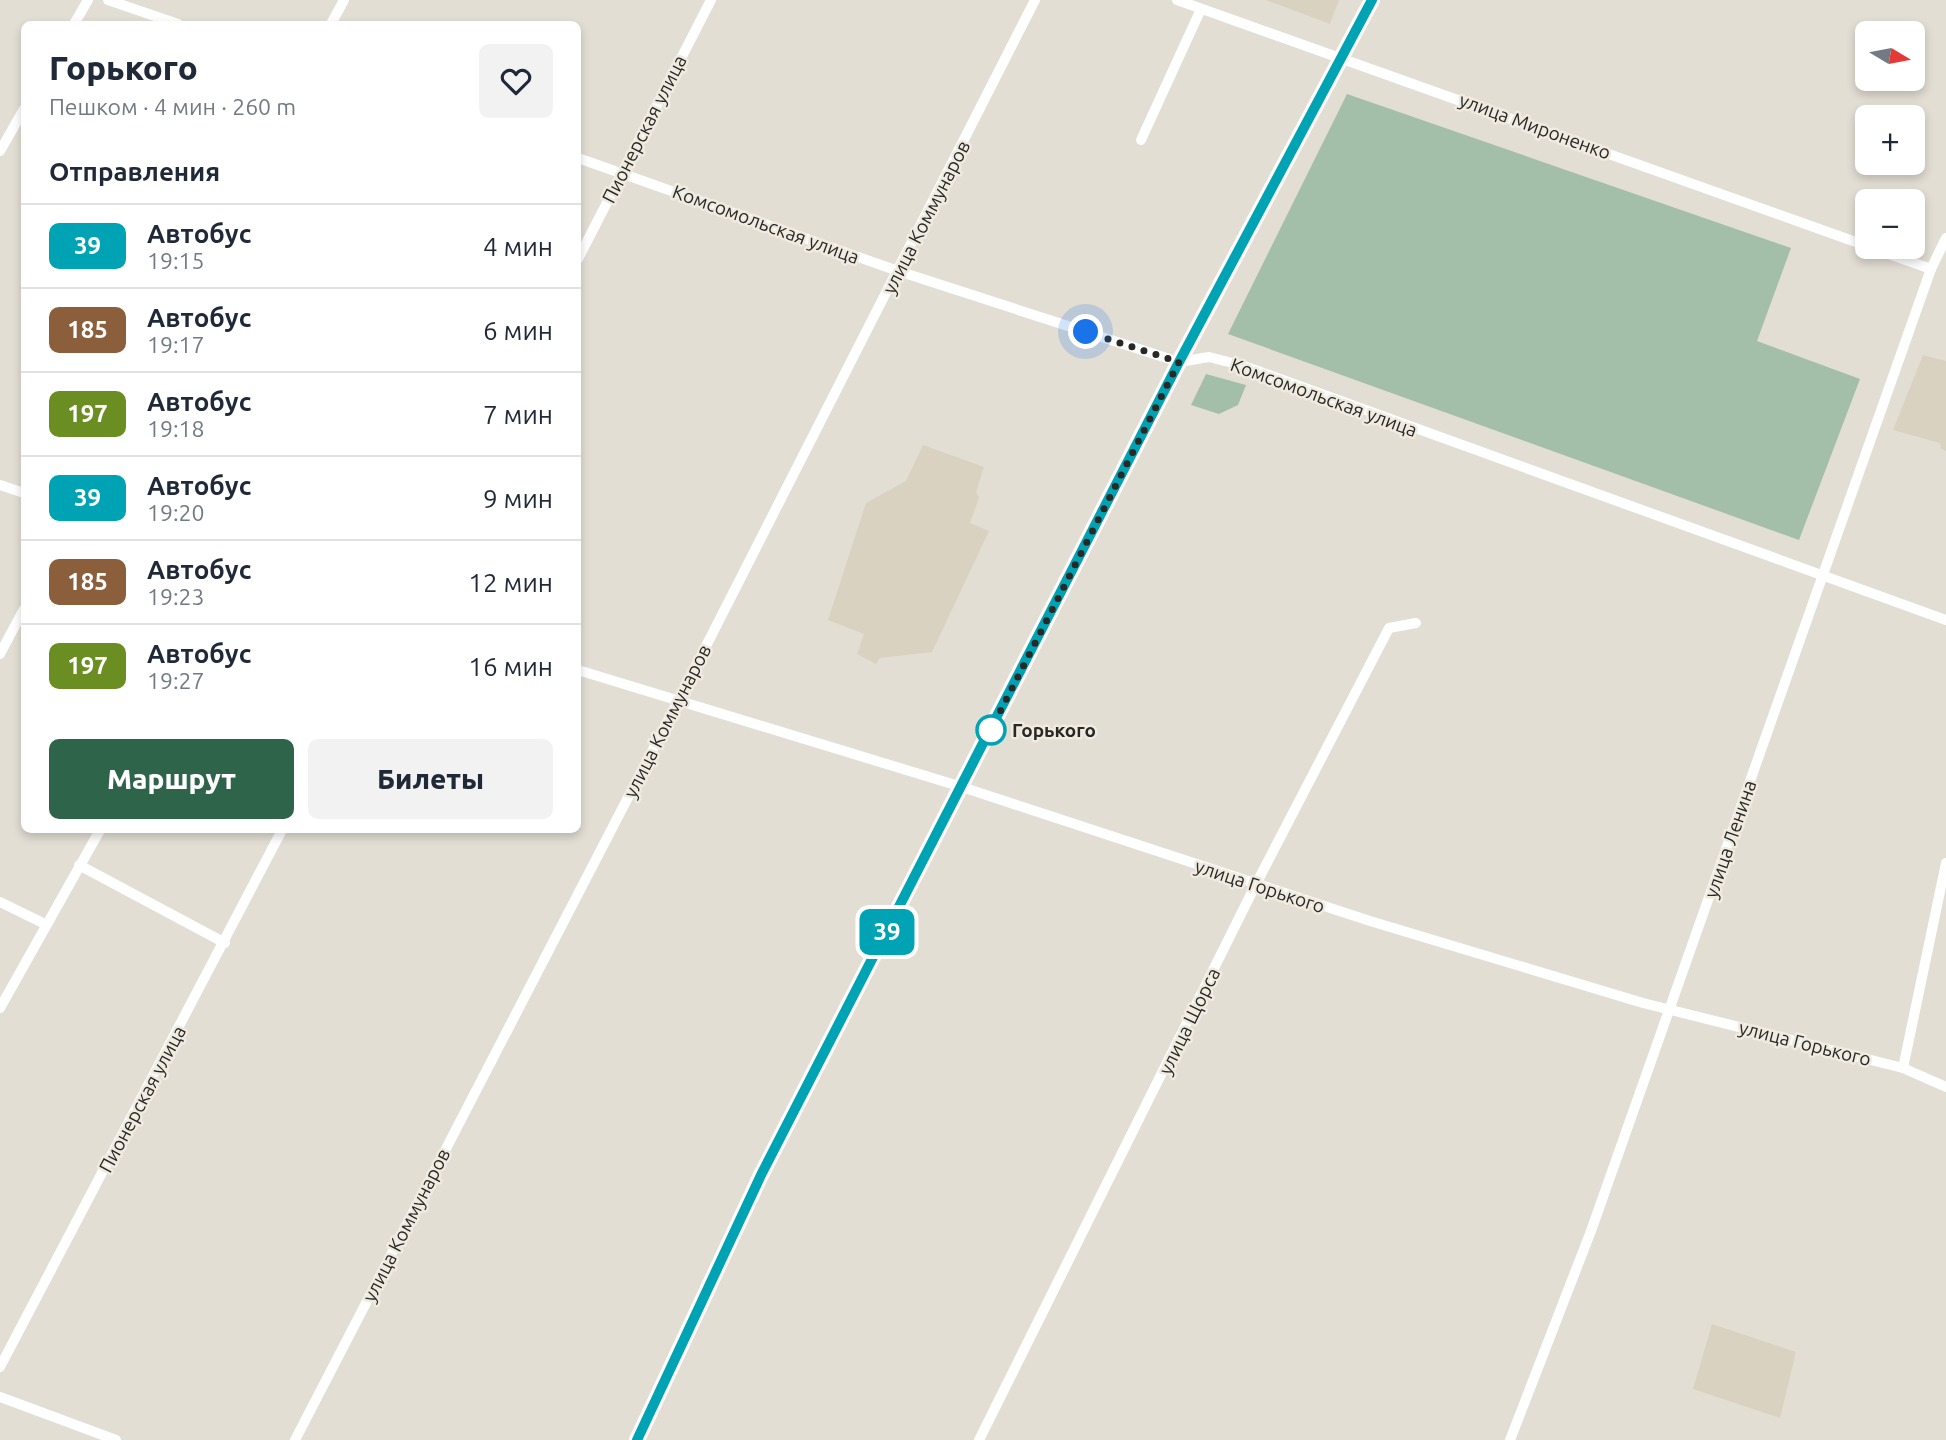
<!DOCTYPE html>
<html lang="ru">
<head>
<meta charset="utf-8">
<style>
  body { margin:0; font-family:Ubuntu,sans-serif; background:#f2f2f3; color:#1f2937; height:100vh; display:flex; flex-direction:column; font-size:26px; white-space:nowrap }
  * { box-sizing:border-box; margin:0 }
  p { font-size:23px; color:#747a83 }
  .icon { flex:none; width:38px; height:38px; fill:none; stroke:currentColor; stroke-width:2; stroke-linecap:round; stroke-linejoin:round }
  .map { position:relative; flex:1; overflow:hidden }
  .sheet { position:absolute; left:21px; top:21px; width:560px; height:812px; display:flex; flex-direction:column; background:#fff; border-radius:10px; box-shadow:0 4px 10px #0003 }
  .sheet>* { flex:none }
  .badge { padding:0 14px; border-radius:10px; font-size:24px; line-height:46px }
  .needle { width:46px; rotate:100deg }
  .fabs { position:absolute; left:1855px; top:21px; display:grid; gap:14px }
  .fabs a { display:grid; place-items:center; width:70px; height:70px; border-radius:10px; background:#fff; box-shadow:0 4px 10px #0003; font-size:35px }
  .you { position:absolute; width:35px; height:35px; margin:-18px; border:5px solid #fff; border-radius:50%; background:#1a73e8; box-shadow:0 0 0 10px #1a73e833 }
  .map>.badge { position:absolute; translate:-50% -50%; box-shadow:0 0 0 4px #fff }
  h2 { padding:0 28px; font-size:26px; line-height:63px }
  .round { display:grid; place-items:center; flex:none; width:74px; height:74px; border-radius:10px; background:#f2f2f3 }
  .headline { display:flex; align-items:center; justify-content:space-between; height:119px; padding:0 28px }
  h1 { font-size:33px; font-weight:800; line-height:52px }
  .primary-button { display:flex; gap:14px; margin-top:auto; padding:14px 28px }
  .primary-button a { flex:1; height:80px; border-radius:10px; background:#2e644a; color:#fff; font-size:28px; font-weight:800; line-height:80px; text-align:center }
  .primary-button a+a { background:#f2f2f3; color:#1f2937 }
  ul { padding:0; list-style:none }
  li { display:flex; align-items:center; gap:21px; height:84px; padding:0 28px; border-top:2px solid #e0e1e3 }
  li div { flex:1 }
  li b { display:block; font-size:26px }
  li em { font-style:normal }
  li .badge { min-width:77px; font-weight:700; text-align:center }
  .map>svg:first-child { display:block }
  .built { fill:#d9d2c1 }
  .green { fill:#a3bfaa }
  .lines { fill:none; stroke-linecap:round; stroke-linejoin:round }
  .street { stroke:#fff; stroke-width:10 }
  .secondary { stroke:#f4d6d9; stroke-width:16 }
  .line-casing { stroke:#fff; stroke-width:16 }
  .line { stroke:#00a3b4; stroke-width:10 }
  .walk { stroke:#292824; stroke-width:7; stroke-dasharray:0 12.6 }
  .stop-dot { fill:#fff; stroke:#00a3b4; stroke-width:3.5 }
  .labels { text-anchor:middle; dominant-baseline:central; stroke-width:5; stroke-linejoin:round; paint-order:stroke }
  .street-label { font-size:19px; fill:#292824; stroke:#f0ebe1 }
  .stop-label { font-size:19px; font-weight:bold; fill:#292824; stroke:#f0ebe1; text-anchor:start }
</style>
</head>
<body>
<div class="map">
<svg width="1946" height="1440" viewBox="0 0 1946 1440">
  <rect width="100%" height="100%" fill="#e3ded4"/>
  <g class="built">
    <path d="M1266 0H1339L1330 24Z"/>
    <path d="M1923 355 1946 361V451L1941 449 1940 443 1893 430Z"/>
    <path d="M923 445 984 467 976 492 979 498 970 523 989 531 932 652 880 658 876 664 857 654 864 634 828 620 866 503 906 481Z"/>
    <path d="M1712 1324 1796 1352 1780 1418 1693 1389Z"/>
  </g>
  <g class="green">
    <path d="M1347 94 1791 248 1757 341 1860 379 1799 540 1228 334Z"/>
    <path d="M1206 374 1246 385 1238 405 1219 414 1191 405Z"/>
  </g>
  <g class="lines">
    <g class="street">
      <path d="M108 0 178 24"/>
      <path d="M1177 0 1867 246"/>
      <path d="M74 24 88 0"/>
      <path d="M331 24 344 0"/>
      <path d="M1141 140 1201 9"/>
      <path d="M0 151 24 109"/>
      <path d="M578 158 898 271 1179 362 1209 357 1244 366 1946 620"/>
      <path d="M1869 247 1931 269"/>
      <path d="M578 259 711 0"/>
      <path d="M0 485 24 493"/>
      <path d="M0 654 24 609"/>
      <path d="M578 670 962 787 1370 921 1643 1003 1903 1068 1946 1087"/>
      <path d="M79 865 225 943"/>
      <path d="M0 902 45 924"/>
      <path d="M0 1008 100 830"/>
      <path d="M1903 1068 1946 863"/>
      <path d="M0 1367 282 830"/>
      <path d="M0 1397 116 1440"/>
      <path d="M295 1440 677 703 1035 0"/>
      <path d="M979 1440 1255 886 1389 628 1416 623"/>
      <path d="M1510 1440 1591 1231 1931 269 1946 238"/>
    </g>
    <path class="secondary" d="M637 1440 761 1175 1179 362 1372 0"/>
  </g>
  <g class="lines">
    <g class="line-casing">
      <path id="line" d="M637 1440 761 1175 1179 362 1372 0"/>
    </g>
    <use href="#line" class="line"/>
    <path class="walk" d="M991 730 987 737 1179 362 1086 332"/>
  </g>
  <circle class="stop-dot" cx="991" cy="730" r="14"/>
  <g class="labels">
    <g class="street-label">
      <text transform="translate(1535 126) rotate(20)">улица Мироненко</text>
      <text transform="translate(644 129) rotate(-63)">Пионерская улица</text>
      <text transform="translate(926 217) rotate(-63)">улица Коммунаров</text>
      <text transform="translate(766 224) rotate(20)">Комсомольская улица</text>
      <text transform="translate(1324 397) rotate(20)">Комсомольская улица</text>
      <text transform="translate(667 721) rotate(-63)">улица Коммунаров</text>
      <text transform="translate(1730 839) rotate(-71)">улица Ленина</text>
      <text transform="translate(1260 886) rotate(18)">улица Горького</text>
      <text transform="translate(1189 1021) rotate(-64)">улица Щорса</text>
      <text transform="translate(1805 1043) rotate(14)">улица Горького</text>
      <text transform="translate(142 1099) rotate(-62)">Пионерская улица</text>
      <text transform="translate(406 1225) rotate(-63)">улица Коммунаров</text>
    </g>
    <g class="stop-label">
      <text x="1012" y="730">Горького</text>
    </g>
  </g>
</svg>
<div class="fabs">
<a><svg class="needle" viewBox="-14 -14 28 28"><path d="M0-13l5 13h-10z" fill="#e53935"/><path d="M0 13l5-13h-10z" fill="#747a83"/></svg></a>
<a>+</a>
<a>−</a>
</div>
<div class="you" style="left:1086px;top:332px"></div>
<b class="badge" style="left:887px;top:932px;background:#00a3b4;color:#fff">39</b>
<section class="sheet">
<div class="headline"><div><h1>Горького</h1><p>Пешком · 4 мин · 260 m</p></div><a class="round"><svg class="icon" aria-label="heart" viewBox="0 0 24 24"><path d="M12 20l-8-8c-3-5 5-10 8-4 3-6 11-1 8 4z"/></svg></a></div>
<h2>Отправления</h2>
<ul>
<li><span class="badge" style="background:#00a3b4;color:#fff">39</span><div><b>Автобус</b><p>19:15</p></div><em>4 мин</em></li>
<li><span class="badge" style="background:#8b5e3c;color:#fff">185</span><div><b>Автобус</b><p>19:17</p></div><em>6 мин</em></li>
<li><span class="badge" style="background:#6b8e23;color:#fff">197</span><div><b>Автобус</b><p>19:18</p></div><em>7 мин</em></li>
<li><span class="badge" style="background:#00a3b4;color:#fff">39</span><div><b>Автобус</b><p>19:20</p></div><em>9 мин</em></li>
<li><span class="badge" style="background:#8b5e3c;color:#fff">185</span><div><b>Автобус</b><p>19:23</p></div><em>12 мин</em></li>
<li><span class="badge" style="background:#6b8e23;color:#fff">197</span><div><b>Автобус</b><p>19:27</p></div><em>16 мин</em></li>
</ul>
<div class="primary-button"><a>Маршрут</a><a>Билеты</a></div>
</section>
</div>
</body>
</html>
